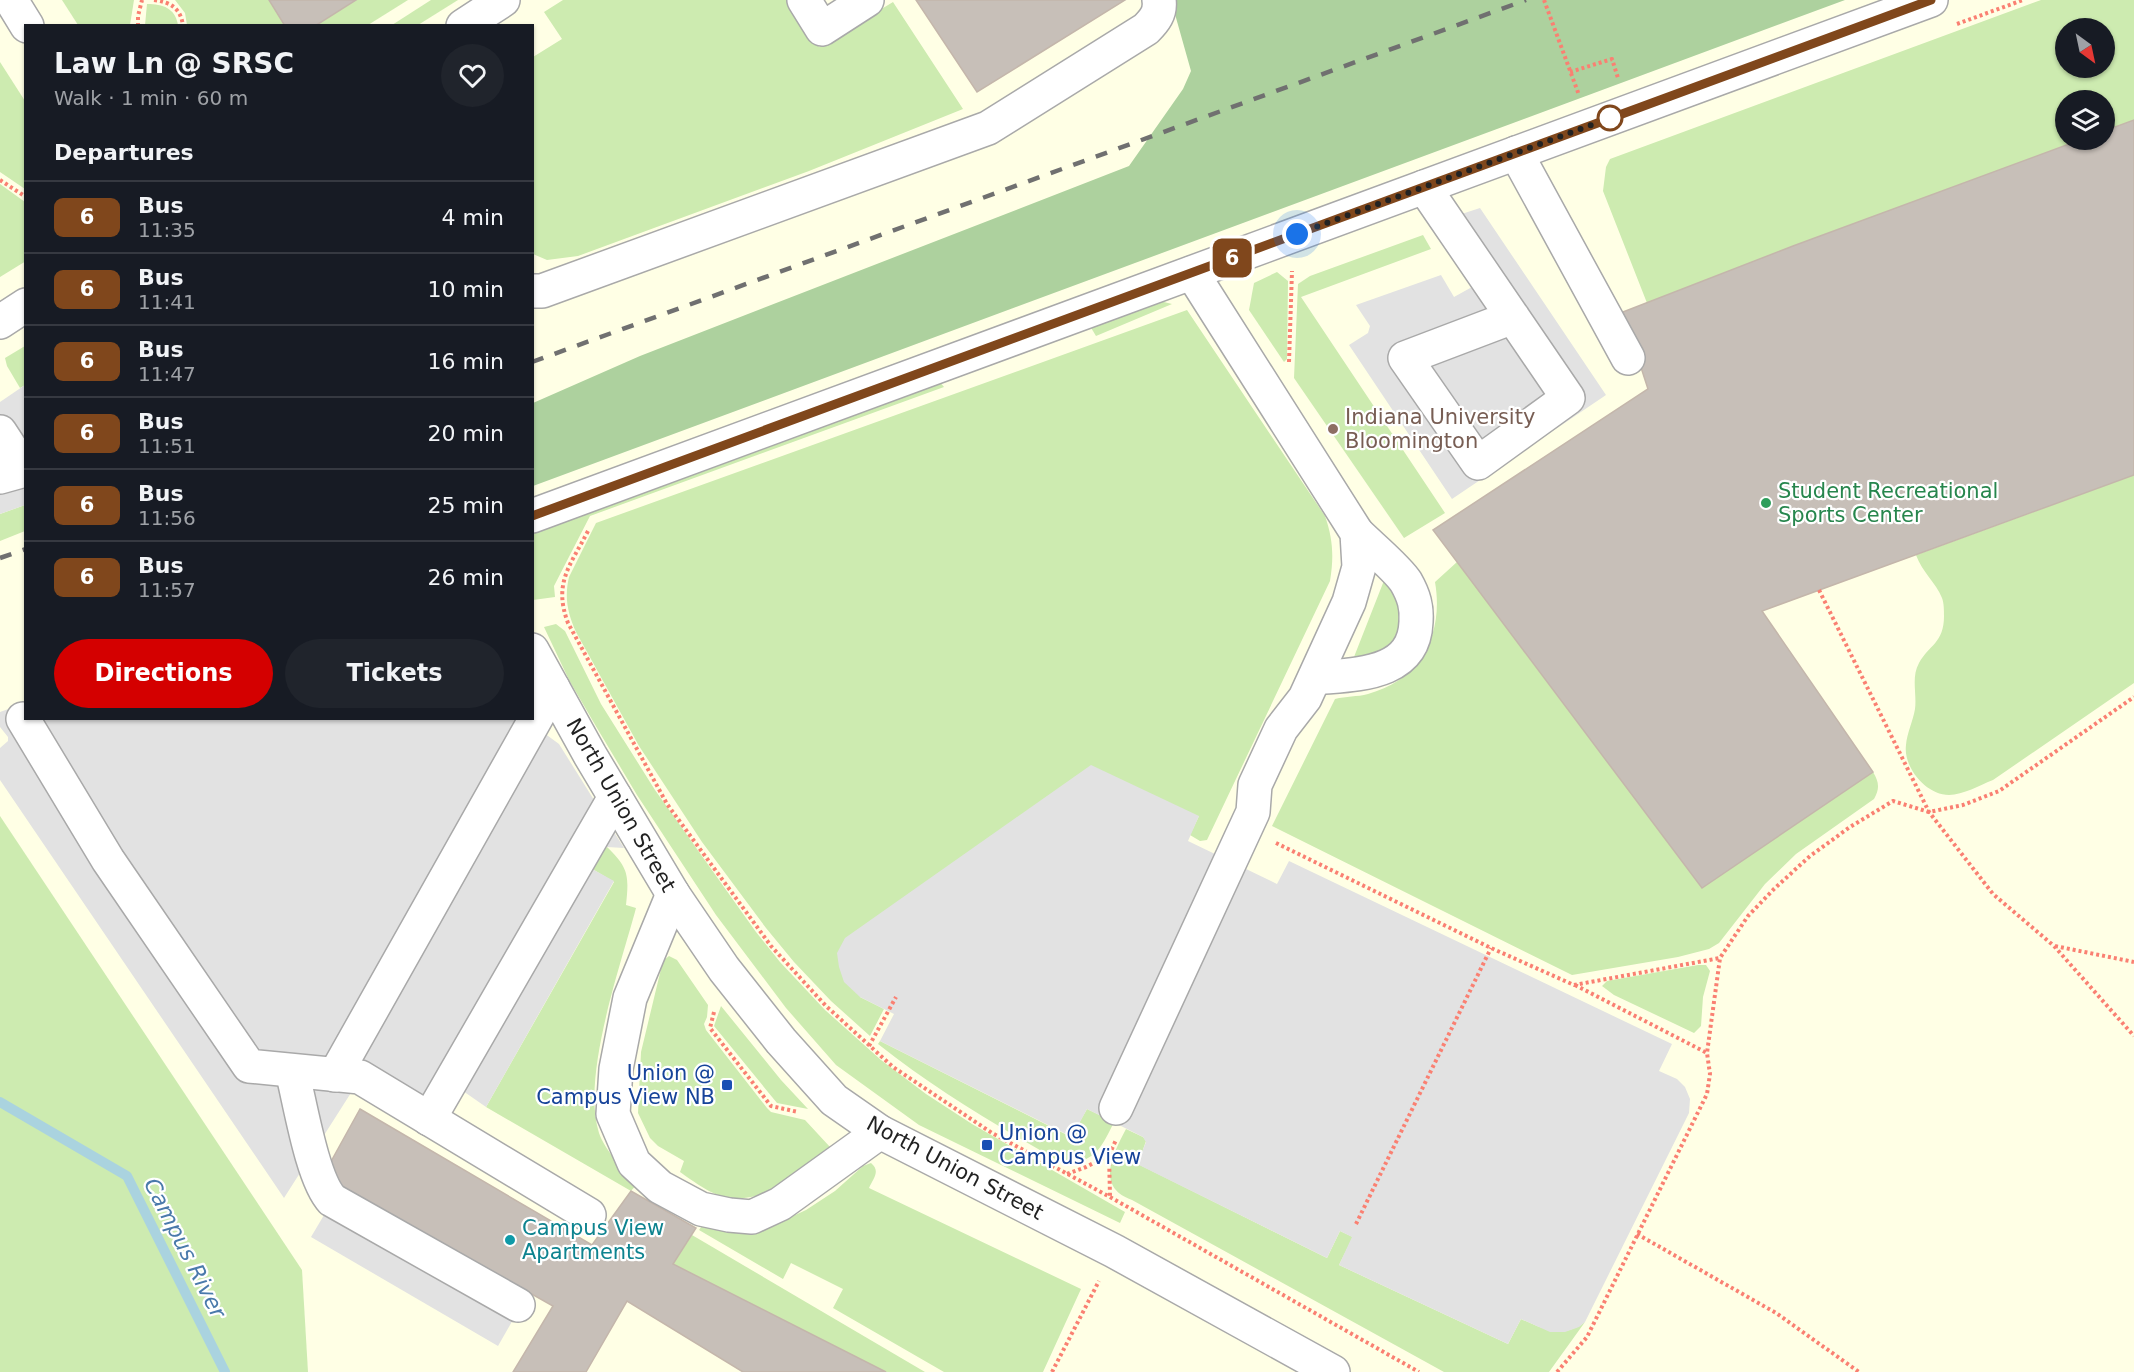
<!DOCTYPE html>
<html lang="en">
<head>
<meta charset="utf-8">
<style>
  body { margin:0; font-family:"DejaVu Sans",sans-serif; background:#20242c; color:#f1f3f6; height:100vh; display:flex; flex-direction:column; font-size:22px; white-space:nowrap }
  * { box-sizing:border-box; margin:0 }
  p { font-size:20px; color:#9ea1a6 }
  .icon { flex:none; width:33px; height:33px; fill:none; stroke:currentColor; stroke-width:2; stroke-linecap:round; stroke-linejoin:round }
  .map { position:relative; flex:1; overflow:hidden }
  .panel { position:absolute; left:24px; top:24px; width:510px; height:696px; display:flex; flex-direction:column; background:#171b24; border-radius:0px; box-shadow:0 2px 4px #0004 }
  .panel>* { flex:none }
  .badge { padding:0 12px; border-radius:9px; font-size:21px; line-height:39px }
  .needle { width:39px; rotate:147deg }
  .controls { position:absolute; left:2055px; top:18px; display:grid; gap:12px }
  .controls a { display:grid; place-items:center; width:60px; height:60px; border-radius:50%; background:#171b24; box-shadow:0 2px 4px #0004; font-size:30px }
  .you { position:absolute; width:30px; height:30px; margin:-15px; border:4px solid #fff; border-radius:50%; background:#1a73e8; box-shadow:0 0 0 9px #1a73e833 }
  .map>.badge { position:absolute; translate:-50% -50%; box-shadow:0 0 0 3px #fff }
  h2 { padding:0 30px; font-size:22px; line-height:54px }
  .round { display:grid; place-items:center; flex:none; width:63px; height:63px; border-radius:32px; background:#20242c }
  .head { display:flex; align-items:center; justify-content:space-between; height:102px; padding:0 30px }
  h1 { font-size:28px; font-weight:700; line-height:45px }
  .cta { display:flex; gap:12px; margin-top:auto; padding:12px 30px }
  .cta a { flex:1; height:69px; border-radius:36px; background:#d40000; color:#fff; font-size:24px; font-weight:700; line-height:69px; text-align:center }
  .cta a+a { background:#20242c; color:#f1f3f6 }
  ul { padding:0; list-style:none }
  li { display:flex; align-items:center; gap:18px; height:72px; padding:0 30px; border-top:2px solid #363941 }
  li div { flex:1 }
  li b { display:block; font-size:22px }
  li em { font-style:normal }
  li .badge { min-width:66px; font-weight:700; text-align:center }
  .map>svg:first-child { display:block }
  .education { fill:#ffffe5; fill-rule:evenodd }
  .grass { fill:#cdebb0; fill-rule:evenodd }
  .forest { fill:#add19e }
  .parking { fill:#e2e2e2 }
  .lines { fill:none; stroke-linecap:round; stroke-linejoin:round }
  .stream { stroke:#aad3df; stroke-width:10 }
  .building { fill:#c7bfb8; stroke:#c4b6ab; stroke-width:1.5 }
  .minor-casing { stroke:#a9a9a9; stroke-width:36 }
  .path { stroke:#fa8072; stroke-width:4; stroke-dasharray:3 3; stroke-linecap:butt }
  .minor { stroke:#fff; stroke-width:33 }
  .rail { stroke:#707070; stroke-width:4.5; stroke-dasharray:12 12; stroke-linecap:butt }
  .line-casing { stroke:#fff; stroke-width:14 }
  .line { stroke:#80471c; stroke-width:9 }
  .walk { stroke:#222; stroke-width:6; stroke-dasharray:0 10.8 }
  .stop-dot { fill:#fff; stroke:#80471c; stroke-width:3 }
  .education-dot { fill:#8d6e63; stroke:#fff; stroke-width:2 }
  .leisure-dot { fill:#2e9e5b; stroke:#fff; stroke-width:2 }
  .transit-dot { fill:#1a4fb4; stroke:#fff; stroke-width:2 }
  .culture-dot { fill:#0f9aa8; stroke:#fff; stroke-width:2 }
  .labels { text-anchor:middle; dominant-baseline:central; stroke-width:4.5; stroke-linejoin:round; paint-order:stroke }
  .education-label { font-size:21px; fill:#785e54; stroke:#fff; text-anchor:start }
  .leisure-label { font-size:21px; fill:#27864d; stroke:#fff; text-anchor:start }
  .street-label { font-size:21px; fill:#222; stroke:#fff }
  .transit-label { font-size:21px; fill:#164399; stroke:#fff; text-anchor:end }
  .culture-label { font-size:21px; fill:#0d838f; stroke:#fff; text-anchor:start }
  .water-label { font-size:22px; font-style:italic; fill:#4a7aab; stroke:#fff }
</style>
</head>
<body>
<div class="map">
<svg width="2134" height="1372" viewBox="0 0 2134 1372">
  <rect width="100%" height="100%" fill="#f2efe9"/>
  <path class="education" d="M0 0H2134V1372H0ZM26 26H532V718H26ZM2066 28H2104V68H2066ZM2066 100H2104V140H2066Z"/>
  <g class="grass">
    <path d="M62 0H134L130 25H78Z"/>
    <path d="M175 0H269L285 25H187L185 13Z"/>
    <path d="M356 0H408L368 25 315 26Z"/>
    <path d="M431 0H458L418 25H392Z"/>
    <path d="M563 0H788L819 47 893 2 963 109 809 171 578 256 547 260 533 254V57L562 39 544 12Z"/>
    <path d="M2041 0H2134V120L2105 131 2104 100H2066V140H2082L1647 303 1603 191 1606 167 1610 159ZM2066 28H2104V68H2066Z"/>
    <path d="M147 4C163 4 175 8 178 25H145Z"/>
    <path d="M0 62 25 101V189L0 172Z"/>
    <path d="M0 184 25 202 26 261 0 277Z"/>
    <path d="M1423 235 1431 249 1301 297 1445 513 1404 538 1294 378 1298 284 1310 276Z"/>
    <path d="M1277 272 1288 281 1287 359 1284 362 1249 310 1254 283Z"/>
    <path d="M1160 301 1172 304 1096 336 1090 326Z"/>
    <path d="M1187 310 1325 516C1333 539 1334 557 1330 581L1207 840 1200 841 1190 835 1199 816 860 997 884 1009 870 1036 831 1001 794 962 766 928 702 842 639 746 576 632C568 614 564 598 569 577L596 523Z"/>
    <path d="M25 346V385L20 388 7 366 5 358Z"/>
    <path d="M939 381 944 387 590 516 554 586 555 597 533 600 532 536 537 530Z"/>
    <path d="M2134 475V683L1993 780C1980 785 1963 795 1949 795 1926 795 1903 767 1906 745 1907 733 1913 721 1915 709 1917 694 1911 677 1919 663 1929 645 1944 643 1944 616 1944 611 1944 603 1942 598 1936 583 1922 572 1916 555Z"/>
    <path d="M25 505V531L0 541V514Z"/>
    <path d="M1457 562 1702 888 1873 772C1879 782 1880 788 1874 799L1796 854 1765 884 1719 943 1709 949 1678 957 1572 975 1272 826 1335 699C1346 696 1357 697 1368 694 1421 680 1444 634 1435 582Z"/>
    <path d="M1385 578C1398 597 1406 614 1396 636 1393 641 1388 648 1384 651 1375 657 1361 659 1352 662Z"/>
    <path d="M556 624 565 631 601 704 655 790 756 932 780 962 825 1010 881 1060 926 1094 972 1124 1125 1212 1120 1223 919 1125 836 1065 786 1008 716 915 637 795 597 728 569 680 544 627Z"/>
    <path d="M0 816 302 1270 308 1372H0Z"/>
    <path d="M607 847C629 868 629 876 626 905L636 908C621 965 581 1076 599 1133 604 1149 625 1172 637 1184L631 1191 486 1107 614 882 594 870C591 859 599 853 607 847Z"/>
    <path d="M669 956 677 960 708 1005 707 1017 704 1024 706 1030 767 1108 771 1112 805 1120 830 1147 827 1155C798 1175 767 1202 730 1198 714 1197 693 1181 680 1172L684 1161 658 1146 650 1138 638 1113 641 1052 661 969 664 960Z"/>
    <path d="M1698 965H1706L1710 971 1703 997 1701 1026 1694 1033 1614 995 1602 986 1607 981Z"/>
    <path d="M721 1006 781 1080 808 1109 777 1103 714 1026Z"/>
    <path d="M880 1041 1071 1137 1087 1109 1114 1122C1100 1151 1092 1167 1057 1160 994 1124 936 1090 878 1044Z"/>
    <path d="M1126 1129 1143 1137 1146 1141 1138 1164 1327 1258 1340 1231 1353 1237 1339 1265 1508 1344 1521 1319C1543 1329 1563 1339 1585 1322L1549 1372H1444L1132 1200C1095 1187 1113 1154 1126 1129Z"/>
    <path d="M871 1163C881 1171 873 1179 869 1188L1081 1289 1043 1372H944L833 1308 843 1289 791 1263 783 1279 699 1230 704 1223 780 1222 806 1210 835 1191 863 1166Z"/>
    <path d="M692 1235 925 1372H886L673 1264Z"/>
  </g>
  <path class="forest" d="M1171 0H1845L533 486V403L640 356 1129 166 1183 89 1191 71Z"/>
  <g class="parking">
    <path d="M1480 208 1606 395 1452 499 1349 345 1368 333 1370 326 1356 305 1441 275 1454 297 1472 287 1431 224Z"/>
    <path d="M25 385V505L0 514V402Z"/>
    <path d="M25 703 26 718 525 719 559 744 624 848 607 847 597 854 593 865 594 870 614 881 486 1107 463 1091 452 1113 370 1063 284 1198 0 780V748L8 741V737L0 727V712Z"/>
    <path d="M1091 765 1199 816 1188 841 1277 884 1289 861 1672 1044 1659 1071 1677 1079 1685 1087 1690 1099 1689 1113 1585 1322 1579 1327 1565 1332H1550L1521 1319 1508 1344 1339 1265 1352 1237 1340 1231 1327 1258 1137 1164 1146 1142 1143 1137 1087 1109 1072 1137 880 1041 894 1014 860 997 844 982 839 967 837 953 845 938Z"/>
    <path d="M327 1210 514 1318 498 1346 311 1237Z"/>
  </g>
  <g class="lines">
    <path class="stream" d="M0 1102 127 1176 225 1372"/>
  </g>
  <g class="building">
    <path d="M269 0H356L315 26H285Z"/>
    <path d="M916 0H1125L977 92Z"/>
    <path d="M2134 120V475L1762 611 1873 772 1702 888 1433 530 1648 389 1623 312 1793 246 2080 140H2104V131Z"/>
    <path d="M360 1109 592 1245 631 1191 696 1228 673 1264 886 1372H743L627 1301 586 1372H513L553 1306 323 1176Z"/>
  </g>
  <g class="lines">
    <g class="minor-casing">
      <g id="minor">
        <path d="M11 0 27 26"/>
        <path d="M804 0 822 29 867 0"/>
        <path d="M463 26 503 0"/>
        <path d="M1516 153 1628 358"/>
        <path d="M1424 187 1568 398 1478 463 1405 358 1513 317"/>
        <path d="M532 291H542L988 128 1146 29C1154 21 1161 13 1159 0"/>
        <path d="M0 322 26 305"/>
        <path d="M0 432 25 470 0 477"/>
        <path d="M532 516 1931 0"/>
        <path d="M532 650 590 755 673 894 724 969 781 1041 834 1100 880 1132 1114 1251 1333 1372"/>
        <path d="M1315 678C1355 674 1414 676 1416 622 1417 607 1414 596 1406 582 1398 569 1369 545 1357 533"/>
        <path d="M23 719 108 860 249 1066 360 1077 589 1215"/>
        <path d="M673 894 630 998 616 1069 613 1114 634 1163 660 1187 701 1209 729 1215 752 1217 780 1204 880 1132"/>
        <path d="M292 1071C300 1102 312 1179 332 1200L518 1305"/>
        <path d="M335 1075 553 688"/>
        <path d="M1116 1108 1253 812 1255 785 1281 729 1305 698 1349 602 1359 567 1357 533 1192 273"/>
        <path d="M429 1119 615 797"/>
      </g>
    </g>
    <g class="path">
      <path d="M154 0C170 2 181 8 183 26"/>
      <path d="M1544 0 1579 95"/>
      <path d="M1957 24 2023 0"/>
      <path d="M138 26V16L142 0"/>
      <path d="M1570 72 1612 59 1618 78"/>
      <path d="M0 180 26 197"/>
      <path d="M1289 362 1292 271"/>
      <path d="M588 531C570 566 553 583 568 623L667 804 771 946 826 1006 893 1067 992 1133 1110 1197 1419 1372"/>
      <path d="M1819 590 1929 812 1993 894 2054 946 2134 1036"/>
      <path d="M1276 843 1491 948 1574 985 1720 958"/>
      <path d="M2055 946 2134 962"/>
      <path d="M1575 985 1707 1053"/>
      <path d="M714 1012 710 1028 771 1106 798 1112"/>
      <path d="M869 1046 896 997"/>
      <path d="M1109 1155 1116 1140"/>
      <path d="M1067 1174 1086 1167 1109 1155 1110 1196"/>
      <path d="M1356 1224 1491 948"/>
      <path d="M1637 1234 1776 1313 1859 1372"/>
      <path d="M1052 1372 1099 1281"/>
      <path d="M1557 1372 1587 1337 1707 1094 1710 1074 1707 1053 1720 958 1748 916 1774 889 1810 856 1850 827 1893 801 1929 812 1963 805 1999 791 2134 697"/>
    </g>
    <use href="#minor" class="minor"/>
    <g class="rail">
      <path d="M532 362 1526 0"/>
      <path d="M0 558 26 549"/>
    </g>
  </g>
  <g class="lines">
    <g class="line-casing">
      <path id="line" d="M532 516 1931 0"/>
    </g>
    <use href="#line" class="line"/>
    <path class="walk" d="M1297 234 1610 118"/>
  </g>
  <circle class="stop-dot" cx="1610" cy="118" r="12"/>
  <circle class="education-dot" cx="1333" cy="429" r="6"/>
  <circle class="leisure-dot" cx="1766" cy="503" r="6"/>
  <g class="transit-dot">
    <rect x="721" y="1079" width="12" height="12" rx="3"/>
    <rect x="981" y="1139" width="12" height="12" rx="3"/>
  </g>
  <circle class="culture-dot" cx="510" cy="1240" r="6"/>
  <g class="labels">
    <g class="education-label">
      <text x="1345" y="417">Indiana University<tspan x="1345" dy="24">Bloomington</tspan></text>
    </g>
    <g class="leisure-label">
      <text x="1778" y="491">Student Recreational<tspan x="1778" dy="24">Sports Center</tspan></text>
    </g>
    <g class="street-label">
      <text transform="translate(621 805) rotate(60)">North Union Street</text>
      <text transform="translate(955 1168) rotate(28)">North Union Street</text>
    </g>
    <g class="transit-label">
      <text x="715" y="1073">Union @<tspan x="715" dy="24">Campus View NB</tspan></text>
      <text x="999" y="1133" text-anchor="start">Union @<tspan x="999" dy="24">Campus View</tspan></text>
    </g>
    <g class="culture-label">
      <text x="522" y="1228">Campus View<tspan x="522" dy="24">Apartments</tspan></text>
    </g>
    <g class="water-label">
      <text transform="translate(185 1248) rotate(63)">Campus River</text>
    </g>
  </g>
</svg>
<div class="controls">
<a><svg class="needle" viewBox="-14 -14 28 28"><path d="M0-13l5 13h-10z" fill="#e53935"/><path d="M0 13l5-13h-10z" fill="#9ea1a6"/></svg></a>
<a><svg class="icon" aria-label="layers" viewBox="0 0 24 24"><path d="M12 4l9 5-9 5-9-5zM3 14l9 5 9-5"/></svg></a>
</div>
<div class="you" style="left:1297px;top:234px"></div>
<b class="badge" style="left:1232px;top:258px;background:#80471c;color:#fff">6</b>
<section class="panel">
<div class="head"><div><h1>Law Ln @ SRSC</h1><p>Walk · 1 min · 60 m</p></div><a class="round"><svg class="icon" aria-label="heart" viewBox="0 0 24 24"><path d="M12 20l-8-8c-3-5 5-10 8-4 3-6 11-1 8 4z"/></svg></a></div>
<h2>Departures</h2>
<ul>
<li><span class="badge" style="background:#80471c;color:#fff">6</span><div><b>Bus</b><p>11:35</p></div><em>4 min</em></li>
<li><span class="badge" style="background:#80471c;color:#fff">6</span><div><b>Bus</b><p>11:41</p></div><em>10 min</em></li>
<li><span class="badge" style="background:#80471c;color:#fff">6</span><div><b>Bus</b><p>11:47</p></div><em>16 min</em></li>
<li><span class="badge" style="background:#80471c;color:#fff">6</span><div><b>Bus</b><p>11:51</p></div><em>20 min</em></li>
<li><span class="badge" style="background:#80471c;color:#fff">6</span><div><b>Bus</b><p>11:56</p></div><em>25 min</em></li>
<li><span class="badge" style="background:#80471c;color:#fff">6</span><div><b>Bus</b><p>11:57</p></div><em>26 min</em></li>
</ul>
<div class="cta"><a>Directions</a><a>Tickets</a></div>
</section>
</div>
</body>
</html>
